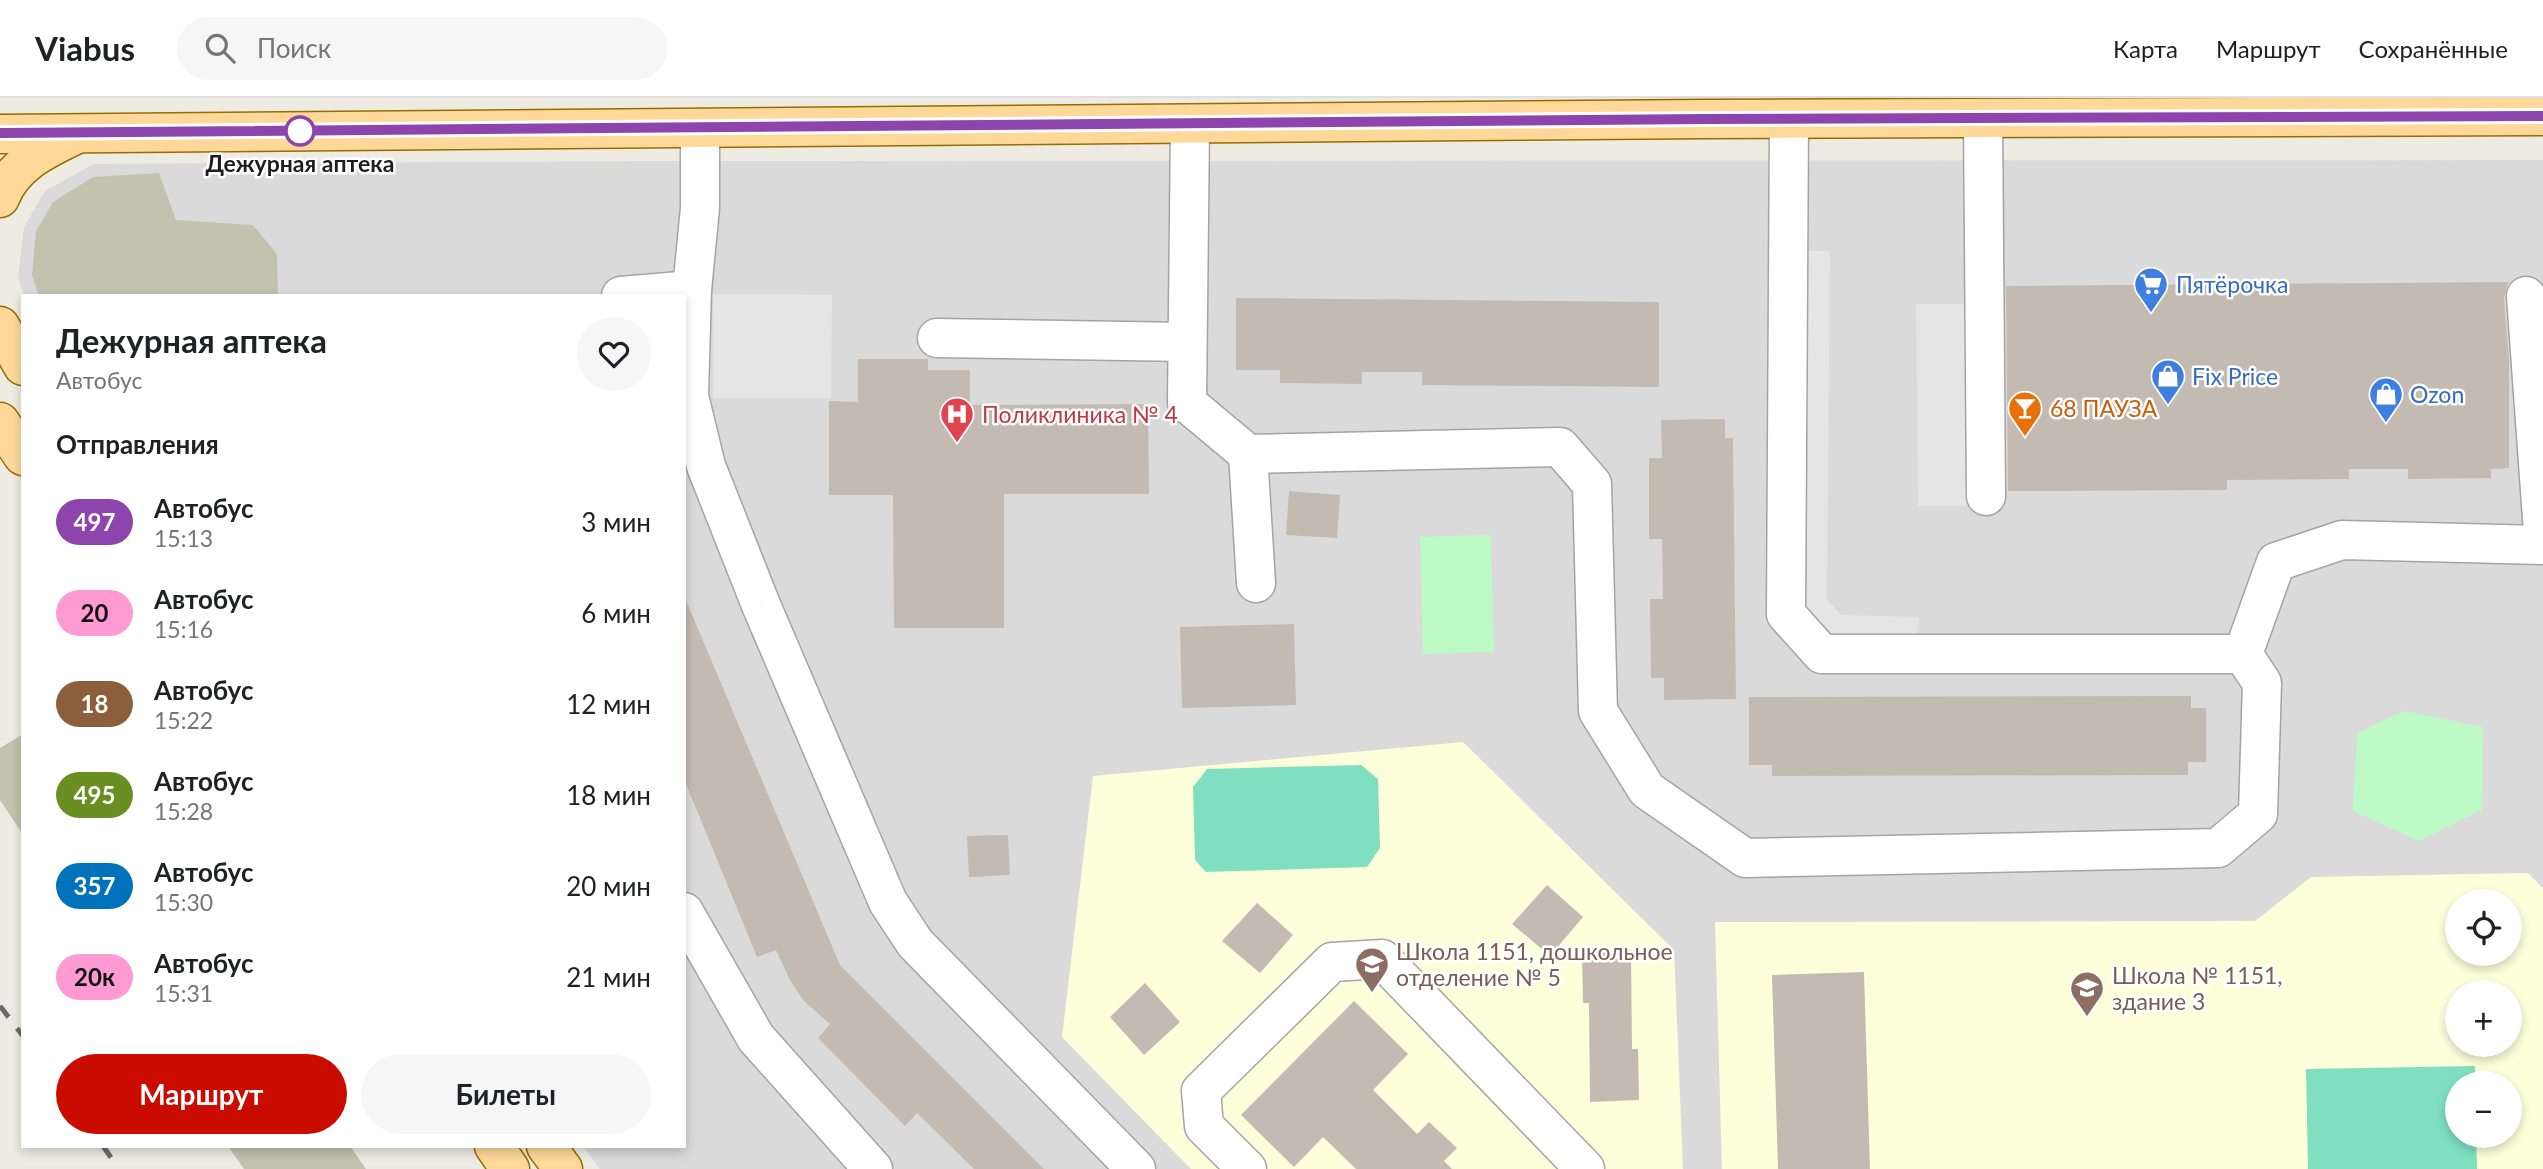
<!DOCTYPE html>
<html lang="ru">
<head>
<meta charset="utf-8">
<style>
  body { margin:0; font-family:Lato,sans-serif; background:#f6f6f6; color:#202124; height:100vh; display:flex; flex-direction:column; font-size:26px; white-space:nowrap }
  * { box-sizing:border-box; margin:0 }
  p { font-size:23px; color:#757577 }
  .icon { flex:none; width:38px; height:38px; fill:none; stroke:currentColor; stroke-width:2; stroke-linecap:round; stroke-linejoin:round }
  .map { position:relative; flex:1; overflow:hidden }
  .drawer { position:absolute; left:21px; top:196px; width:665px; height:854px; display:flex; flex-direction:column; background:#fff; border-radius:0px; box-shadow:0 4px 10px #0003 }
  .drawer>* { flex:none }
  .badge { padding:0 14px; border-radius:23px; font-size:24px; line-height:46px }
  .fabs { position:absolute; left:2445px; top:791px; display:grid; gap:14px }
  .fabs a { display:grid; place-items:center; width:77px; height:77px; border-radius:50%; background:#fff; box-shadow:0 4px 10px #0003; font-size:35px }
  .map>.badge { position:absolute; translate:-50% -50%; box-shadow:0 0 0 4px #fff }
  h2 { padding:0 35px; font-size:26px; line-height:63px }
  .round { display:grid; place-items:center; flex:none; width:74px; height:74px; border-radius:37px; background:#f6f6f6 }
  .summary { display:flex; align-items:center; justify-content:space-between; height:119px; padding:0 35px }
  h1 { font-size:33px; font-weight:700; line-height:52px }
  .action { display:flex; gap:14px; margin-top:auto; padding:14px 35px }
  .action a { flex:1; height:80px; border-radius:42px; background:#ca0c00; color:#fff; font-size:28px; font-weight:700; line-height:80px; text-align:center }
  .action a+a { background:#f6f6f6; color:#202124 }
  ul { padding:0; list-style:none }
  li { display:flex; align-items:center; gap:21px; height:91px; padding:0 35px }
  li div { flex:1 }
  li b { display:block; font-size:26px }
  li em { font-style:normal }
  li .badge { min-width:77px; font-weight:700; text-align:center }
  header { display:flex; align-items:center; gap:42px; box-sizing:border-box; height:98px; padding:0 35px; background:#fff; border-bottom:2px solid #e0e0e0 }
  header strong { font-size:33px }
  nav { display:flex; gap:38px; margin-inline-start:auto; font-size:24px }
  .search { width:490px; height:63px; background:#f6f6f6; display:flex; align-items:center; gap:18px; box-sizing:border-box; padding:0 24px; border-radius:38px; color:#757577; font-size:26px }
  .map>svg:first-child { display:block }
  .residential { fill:#dbdada; fill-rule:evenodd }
  .education { fill:#fdffdb; fill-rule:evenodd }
  .construction { fill:#c2c3ae }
  .park { fill:#befac6 }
  .pitch { fill:#7fdfc0 }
  .parking { fill:#e5e5e5 }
  .building { fill:#c3bab2 }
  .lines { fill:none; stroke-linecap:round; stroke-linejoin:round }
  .minor-casing { stroke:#a4a4a4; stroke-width:41 }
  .major-casing { stroke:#966d00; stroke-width:41 }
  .minor { stroke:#fff; stroke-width:38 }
  .major { stroke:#fdd899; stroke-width:38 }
  .rail { stroke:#6b6b6b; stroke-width:5; stroke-dasharray:14 14; stroke-linecap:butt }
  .line-casing { stroke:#fff; stroke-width:16 }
  .line { stroke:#8e44ad; stroke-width:10 }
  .stop-dot { fill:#fff; stroke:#8e44ad; stroke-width:3.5 }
  .labels { text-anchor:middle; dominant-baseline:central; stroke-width:5; stroke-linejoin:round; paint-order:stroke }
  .stop-label { font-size:23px; font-weight:bold; fill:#1d1d1d; stroke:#fff }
  .shop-label { font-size:23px; fill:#366cbe; stroke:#fff; text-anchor:start }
  .food-label { font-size:23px; fill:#c56008; stroke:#fff; text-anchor:start }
  .health-label { font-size:23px; fill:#be3a42; stroke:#fff; text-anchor:start }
  .education-label { font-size:23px; fill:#785e54; stroke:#fff; text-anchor:start }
</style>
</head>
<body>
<header>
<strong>Viabus</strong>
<div class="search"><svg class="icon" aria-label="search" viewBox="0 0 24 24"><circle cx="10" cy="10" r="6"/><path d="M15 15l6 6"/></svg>Поиск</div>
<nav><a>Карта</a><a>Маршрут</a><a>Сохранённые</a></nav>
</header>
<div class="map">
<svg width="2543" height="1071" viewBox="0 0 2543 1071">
  <rect width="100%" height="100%" fill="#eeebe2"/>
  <path class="residential" d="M2543 62V1071H600L583 1048H684V198H24L18 179 24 129 45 93 94 66 647 63ZM2457 803H2510V856H2457ZM2457 894H2510V947H2457ZM2457 985H2510V1038H2457Z"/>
  <g class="education">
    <path d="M1463 644 1674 852 1683 1071H1191L1062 939 1093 678Z"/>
    <path d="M2528 775 2543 790V1071H1722L1715 824 2255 823 2311 779ZM2457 803H2510V856H2457ZM2457 894H2510V947H2457ZM2457 985H2510V1038H2457Z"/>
  </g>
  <g class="construction">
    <path d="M159 75 176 122 253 127 277 156 278 198H39L32 177 36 133 53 104 93 79Z"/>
    <path d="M23 636V737L0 702V650Z"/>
    <path d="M228 1048H350L366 1071H244Z"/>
  </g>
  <g class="park">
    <path d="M1491 437 1494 554 1423 556 1420 439Z"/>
    <path d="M2404 613 2483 629 2482 712 2419 743 2353 713 2357 635Z"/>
  </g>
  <g class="pitch">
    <path d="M1361 667 1378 681 1380 750 1367 769 1206 774 1195 762 1193 689 1207 671Z"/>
    <path d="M2475 968V985H2457V1038H2476L2477 1071H2308L2306 971Z"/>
  </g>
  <g class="parking">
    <path d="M1802 153H1830L1827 501 1841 517 1919 519 1917 538 1832 536 1802 505Z"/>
    <path d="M713 196 832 197 831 300H713Z"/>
    <path d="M1916 206H2001L2003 407 1918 408Z"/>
  </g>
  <g class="building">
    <path d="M2508 184 2504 200 2509 263V370L2491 371V380L2408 381V371H2349V381L2227 382V392L2008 393 2006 188Z"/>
    <path d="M1236 200 1659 204V289L1422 287V274H1362V286L1280 285V272H1236Z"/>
    <path d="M858 261H928V272H970V307L1148 306 1149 396H1004V530H894L893 397H829V303L858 304Z"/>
    <path d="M1725 321V340H1733L1736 601 1664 602V580H1651L1650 501H1663L1662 441H1649V360H1662L1661 322Z"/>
    <path d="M1289 393 1340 397 1337 440 1286 437Z"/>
    <path d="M685 500 840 867 1044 1071H974L917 1015 905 1028 818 940 830 926 804 903 790 882 776 852 757 859 684 681Z"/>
    <path d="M1294 526 1296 607 1182 610 1180 529Z"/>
    <path d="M2191 598V610H2206V664H2188V677L1772 678V667H1749V599Z"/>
    <path d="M1008 737 1010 777 969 779 967 738Z"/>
    <path d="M1547 787 1583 819 1550 858 1512 826Z"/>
    <path d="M1257 805 1293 837 1260 875 1222 843Z"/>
    <path d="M1631 852 1632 951H1638L1639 1002 1590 1004 1589 905H1583L1582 853Z"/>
    <path d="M1864 874 1870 1071H1778L1772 877Z"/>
    <path d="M1145 885 1180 924 1144 957 1110 919Z"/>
    <path d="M1354 903 1408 956 1373 992 1417 1036 1429 1024 1457 1050 1444 1063 1452 1071H1356L1323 1039 1294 1069 1241 1017Z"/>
  </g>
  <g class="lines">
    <g class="minor-casing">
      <g id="minor">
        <path d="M1983 20 1986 398"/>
        <path d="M1190 26 1187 305 1248 356 1560 349 1592 386 1598 613 1647 692 1745 760 2218 750 2258 716 2262 585 2243 556H1822L1786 516 1789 21"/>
        <path d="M700 30V110L692 192 689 298 706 368 761 507 888 804 915 845 1136 1071"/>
        <path d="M621 198 692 192"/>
        <path d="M2526 198 2543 434"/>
        <path d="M937 240 1187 244"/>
        <path d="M1248 356 1256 485"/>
        <path d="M2243 556 2276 464 2342 442 2543 447"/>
        <path d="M684 814 756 940 873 1071"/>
        <path d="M1247 1071 1204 1028 1201 993 1332 864 1382 861 1585 1071"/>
      </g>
    </g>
    <g class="major-casing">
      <g id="major">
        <path d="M0 36 1705 21 2543 18"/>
        <path d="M0 100C13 66 44 52 75 37"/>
        <path d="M0 228 23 268"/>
        <path d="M0 324 23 358"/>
        <path d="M494 1048 510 1071"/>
        <path d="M546 1048 563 1071"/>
      </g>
    </g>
    <use href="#minor" class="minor"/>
    <use href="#major" class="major"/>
    <g class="rail">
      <path d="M0 908 23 938"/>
      <path d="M103 1048 119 1071"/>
    </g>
  </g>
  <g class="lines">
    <g class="line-casing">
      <path id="line" d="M0 35 1705 21 2543 18"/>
    </g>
    <use href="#line" class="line"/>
  </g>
  <defs>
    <g id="supermarket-pin" transform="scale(1.75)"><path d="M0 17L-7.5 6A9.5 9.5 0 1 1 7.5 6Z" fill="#3f7fe0" stroke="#fff"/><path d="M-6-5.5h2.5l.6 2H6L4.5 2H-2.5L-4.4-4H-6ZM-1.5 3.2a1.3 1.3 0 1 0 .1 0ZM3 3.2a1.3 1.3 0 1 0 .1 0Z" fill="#fff"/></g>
    <g id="shop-pin" transform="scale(1.75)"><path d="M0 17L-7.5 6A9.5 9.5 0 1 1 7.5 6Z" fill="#3f7fe0" stroke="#fff"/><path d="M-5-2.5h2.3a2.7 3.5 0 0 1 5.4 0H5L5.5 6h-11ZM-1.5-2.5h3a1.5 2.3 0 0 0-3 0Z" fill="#fff"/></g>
    <g id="bar-pin" transform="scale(1.75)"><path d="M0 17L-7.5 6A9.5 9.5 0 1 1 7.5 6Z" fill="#e8710a" stroke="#fff"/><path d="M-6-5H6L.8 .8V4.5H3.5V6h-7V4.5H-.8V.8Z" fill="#fff"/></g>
    <g id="hospital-pin" transform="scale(1.75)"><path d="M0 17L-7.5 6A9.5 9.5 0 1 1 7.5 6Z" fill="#e0444e" stroke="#fff"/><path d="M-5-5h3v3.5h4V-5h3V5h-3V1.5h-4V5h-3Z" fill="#fff"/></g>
    <g id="school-pin" transform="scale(1.75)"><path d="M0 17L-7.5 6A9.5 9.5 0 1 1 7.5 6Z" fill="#8d6e63" stroke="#fff"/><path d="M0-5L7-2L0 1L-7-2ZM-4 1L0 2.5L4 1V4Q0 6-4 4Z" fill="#fff"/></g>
  </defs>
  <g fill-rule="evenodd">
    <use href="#supermarket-pin" x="2151" y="186"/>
    <use href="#shop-pin" x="2168" y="278"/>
    <use href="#shop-pin" x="2386" y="296"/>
    <use href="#bar-pin" x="2025" y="310"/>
    <use href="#hospital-pin" x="957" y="316"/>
    <use href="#school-pin" x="1372" y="866"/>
    <use href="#school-pin" x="2087" y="890"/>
  </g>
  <circle class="stop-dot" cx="300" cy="33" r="14"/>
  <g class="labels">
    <g class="stop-label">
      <text x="300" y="65">Дежурная аптека</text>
    </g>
    <g class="shop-label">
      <text x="2176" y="186">Пятёрочка</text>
      <text x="2192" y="278">Fix Price</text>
      <text x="2410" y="296">Ozon</text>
    </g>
    <g class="food-label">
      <text x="2050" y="310">68 ПАУЗА</text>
    </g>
    <g class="health-label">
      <text x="982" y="316">Поликлиника № 4</text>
    </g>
    <g class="education-label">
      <text x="1396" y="853">Школа 1151, дошкольное<tspan x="1396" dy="26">отделение № 5</tspan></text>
      <text x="2112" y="877">Школа № 1151,<tspan x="2112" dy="26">здание 3</tspan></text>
    </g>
  </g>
</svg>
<div class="fabs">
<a><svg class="icon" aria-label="locate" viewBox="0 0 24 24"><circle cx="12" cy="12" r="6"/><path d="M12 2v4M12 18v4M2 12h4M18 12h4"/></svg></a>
<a>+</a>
<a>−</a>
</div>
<section class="drawer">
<div class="summary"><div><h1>Дежурная аптека</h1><p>Автобус</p></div><a class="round"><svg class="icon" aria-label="heart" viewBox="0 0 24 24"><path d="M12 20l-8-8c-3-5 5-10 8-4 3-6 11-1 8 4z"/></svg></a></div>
<h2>Отправления</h2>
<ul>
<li><span class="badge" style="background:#8e44ad;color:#fff">497</span><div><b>Автобус</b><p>15:13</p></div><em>3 мин</em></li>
<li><span class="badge" style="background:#ff9ad2;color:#111">20</span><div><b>Автобус</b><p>15:16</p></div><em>6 мин</em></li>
<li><span class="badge" style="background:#8b5e3c;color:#fff">18</span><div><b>Автобус</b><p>15:22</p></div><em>12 мин</em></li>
<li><span class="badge" style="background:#6b8e23;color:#fff">495</span><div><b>Автобус</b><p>15:28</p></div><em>18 мин</em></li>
<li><span class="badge" style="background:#0072bc;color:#fff">357</span><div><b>Автобус</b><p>15:30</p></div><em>20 мин</em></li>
<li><span class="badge" style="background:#ff9ad2;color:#111">20к</span><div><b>Автобус</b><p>15:31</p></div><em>21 мин</em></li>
</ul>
<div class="action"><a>Маршрут</a><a>Билеты</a></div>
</section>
</div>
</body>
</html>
